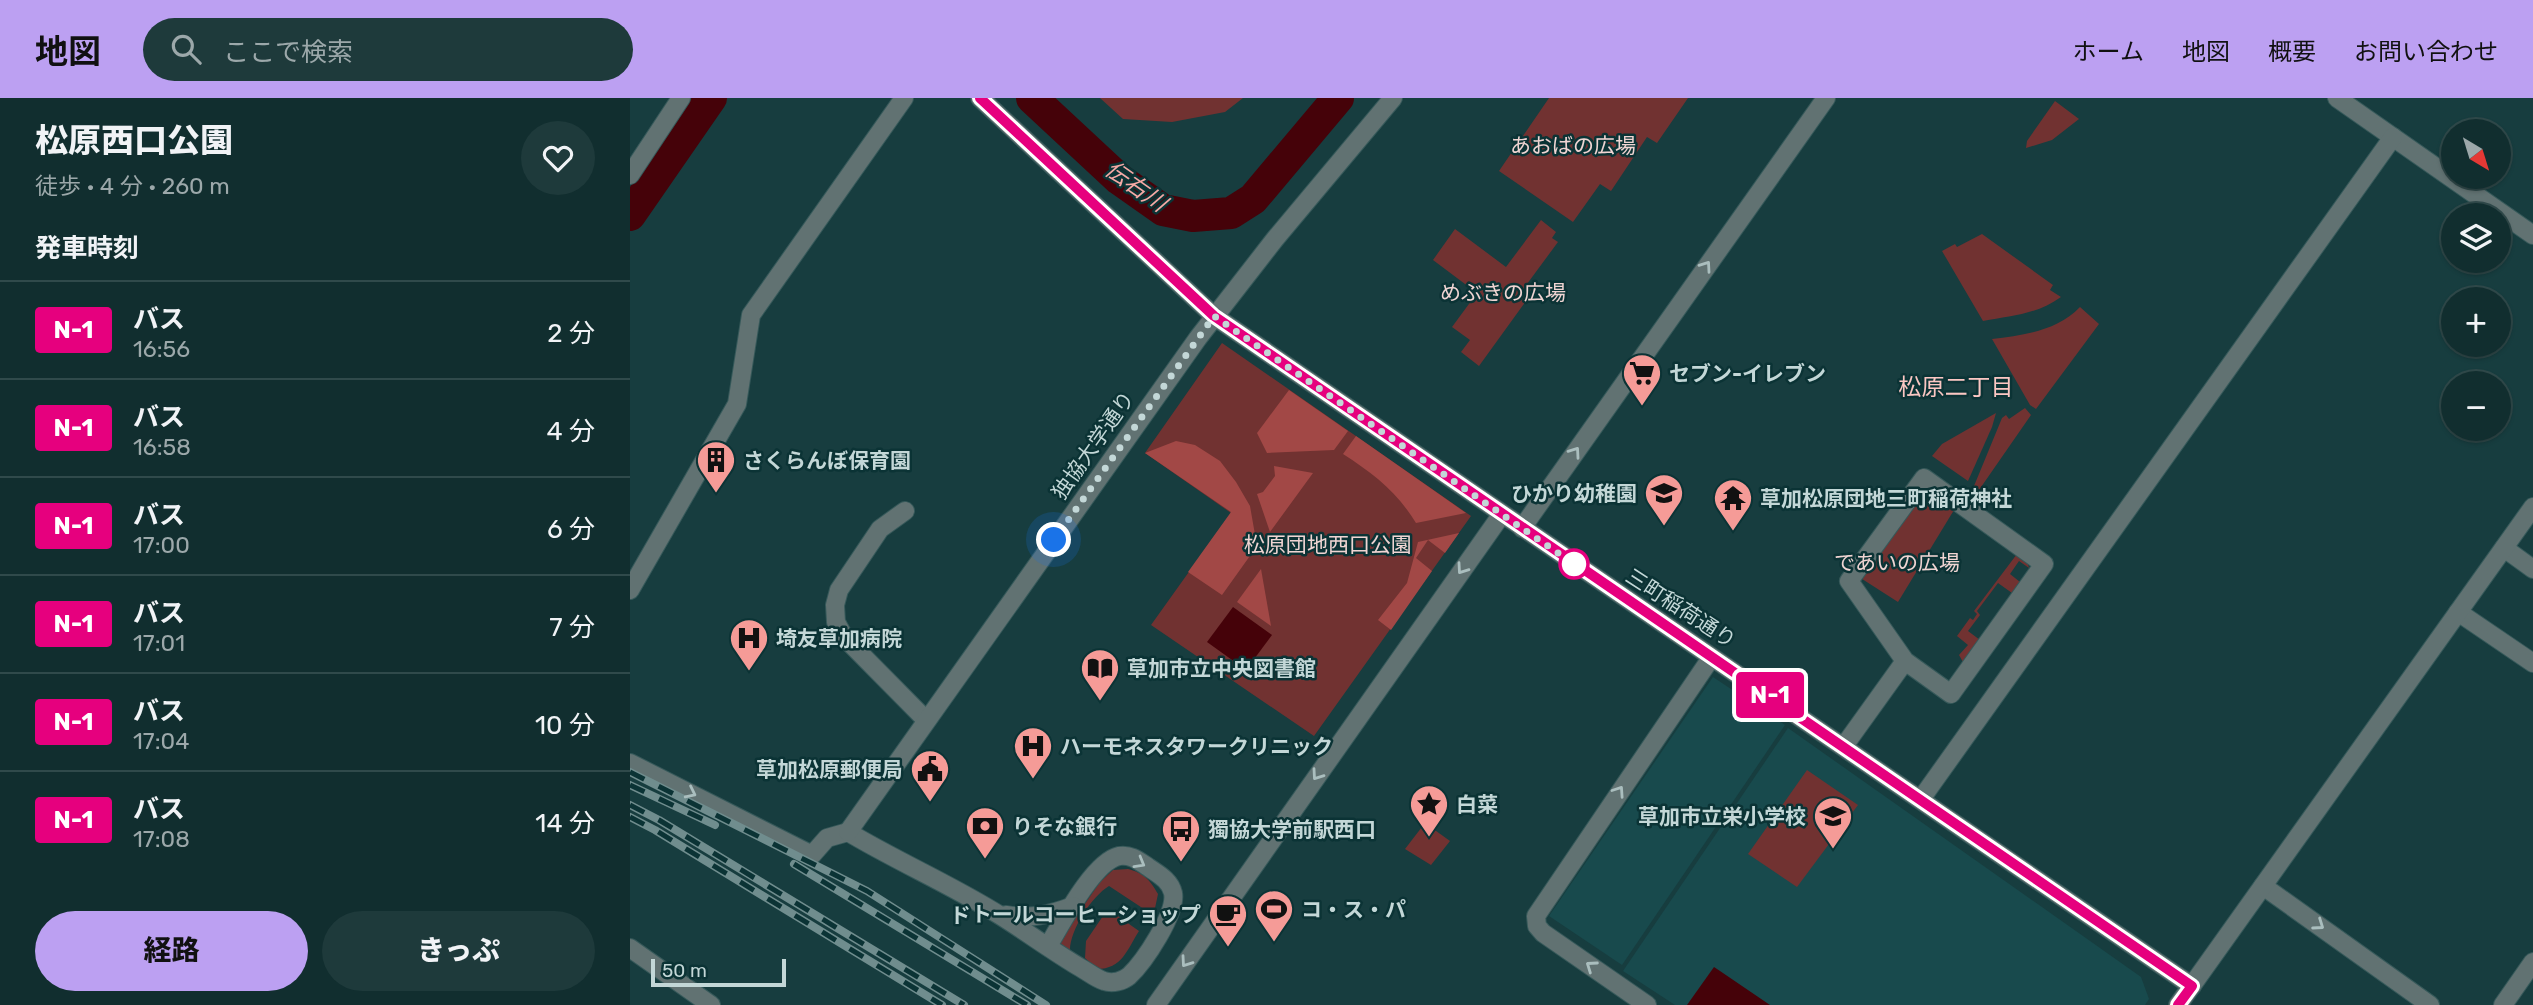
<!DOCTYPE html>
<html lang="ja">
<head>
<meta charset="utf-8">
<style>
  body { margin:0; font-family:Rubik,"Noto Sans JP",sans-serif; background:#1e3a3b; color:#f1f3f6; height:100vh; display:flex; flex-direction:column; font-size:26px; white-space:nowrap }
  * { box-sizing:border-box; margin:0 }
  p { font-size:23px; color:#9ca8aa }
  .icon { flex:none; width:38px; height:38px; fill:none; stroke:currentColor; stroke-width:2; stroke-linecap:round; stroke-linejoin:round }
  .map { position:relative; flex:1; overflow:hidden }
  .sheet { display:flex; flex-direction:column; background:#112e2f; width:630px }
  .sheet>* { flex:none }
  .badge { padding:0 14px; border-radius:5px; font-size:24px; line-height:46px }
  .needle { width:46px; rotate:142deg }
  .fabs { position:absolute; left:1811px; top:21px; display:grid; gap:14px }
  .fabs a { display:grid; place-items:center; width:70px; height:70px; border-radius:50%; background:#112e2f; box-shadow:0 2px 5px #0004,0 0 0 2px #304a4b; font-size:35px }
  .scale { position:absolute; left:21px; bottom:18px; width:135px; box-sizing:border-box; padding-left:7px; border:4px solid #c3d7d7; border-top:0; font-size:19px; line-height:24px; white-space:nowrap; color:#c3d7d7; -webkit-text-stroke:5px #0b3335; paint-order:stroke }
  .you { position:absolute; width:35px; height:35px; margin:-18px; border:5px solid #fff; border-radius:50%; background:#1a73e8; box-shadow:0 0 0 10px #1a73e833 }
  .map>.badge { position:absolute; translate:-50% -50%; box-shadow:0 0 0 4px #fff }
  h2 { padding:0 35px; font-size:26px; line-height:63px }
  .round { display:grid; place-items:center; flex:none; width:74px; height:74px; border-radius:37px; background:#1e3a3b }
  .headline { display:flex; align-items:center; justify-content:space-between; height:119px; padding:0 35px }
  h1 { font-size:33px; font-weight:800; line-height:52px }
  .cta { display:flex; gap:14px; margin-top:auto; padding:14px 35px }
  .cta a { flex:1; height:80px; border-radius:42px; background:#bca0f2; color:#111; font-size:28px; font-weight:800; line-height:80px; text-align:center }
  .cta a+a { background:#1e3a3b; color:#f1f3f6 }
  ul { padding:0; list-style:none }
  li { display:flex; align-items:center; gap:21px; height:98px; padding:0 35px; border-top:2px solid #304a4b }
  li div { flex:1 }
  li b { display:block; font-size:26px }
  li em { font-style:normal }
  li .badge { min-width:77px; font-weight:700; text-align:center }
  header { display:flex; align-items:center; gap:42px; box-sizing:border-box; height:98px; padding:0 35px; background:#bca0f2; color:#111 }
  header strong { font-size:33px }
  nav { display:flex; gap:38px; margin-inline-start:auto; font-size:24px }
  .search { width:490px; height:63px; background:#1e3a3b; display:flex; align-items:center; gap:18px; box-sizing:border-box; padding:0 24px; border-radius:38px; color:#9ca8aa; font-size:26px }
  main { display:flex; flex:1; min-height:0 }
  .map>svg:first-child { display:block }
  .built { fill:#184a4d }
  .green { fill:#713231 }
  .forest { fill:#a24846 }
  .water { fill:#450209 }
  .lines { fill:none; stroke-linecap:round; stroke-linejoin:round }
  .river { stroke:#450209; stroke-width:32 }
  .minor-casing { stroke:#36595a; stroke-width:20 }
  .minor { stroke:#617272; stroke-width:18 }
  .rail-casing { stroke:#708d8e; stroke-width:8 }
  .rail { stroke:#0b3335; stroke-width:5; stroke-dasharray:16; stroke-linecap:butt }
  .oneway { stroke:#aabebe }
  .line-casing { stroke:#fff; stroke-width:16 }
  .line { stroke:#e6007e; stroke-width:10 }
  .walk { stroke:#c3d7d7; stroke-width:7; stroke-dasharray:0 12.6 }
  .stop-dot { fill:#fff; stroke:#e6007e; stroke-width:3.5 }
  .labels { text-anchor:middle; dominant-baseline:central; stroke-width:5; stroke-linejoin:round; paint-order:stroke }
  .park-label { font-size:21px; fill:#f0d5d3; stroke:#0b3335 }
  .poi-label { font-size:21px; font-weight:bold; fill:#c3d7d7; stroke:#0b3335; text-anchor:start }
  .street-label { font-size:21px; fill:#c3d7d7; stroke:#0b3335 }
  .water-label { font-size:23px; font-style:italic; fill:#f5a9a5; stroke:#0b3335 }
  .neighbourhood-label { font-size:23px; fill:#fbc7c3; stroke:#0b3335 }
</style>
</head>
<body>
<header>
<strong>地図</strong>
<div class="search"><svg class="icon" aria-label="search" viewBox="0 0 24 24"><circle cx="10" cy="10" r="6"/><path d="M15 15l6 6"/></svg>ここで検索</div>
<nav><a>ホーム</a><a>地図</a><a>概要</a><a>お問い合わせ</a></nav>
</header>
<main>
<section class="sheet">
<div class="headline"><div><h1>松原西口公園</h1><p>徒歩 · 4 分 · 260 m</p></div><a class="round"><svg class="icon" aria-label="heart" viewBox="0 0 24 24"><path d="M12 20l-8-8c-3-5 5-10 8-4 3-6 11-1 8 4z"/></svg></a></div>
<h2>発車時刻</h2>
<ul>
<li><span class="badge" style="background:#e6007e;color:#fff">N-1</span><div><b>バス</b><p>16:56</p></div><em>2 分</em></li>
<li><span class="badge" style="background:#e6007e;color:#fff">N-1</span><div><b>バス</b><p>16:58</p></div><em>4 分</em></li>
<li><span class="badge" style="background:#e6007e;color:#fff">N-1</span><div><b>バス</b><p>17:00</p></div><em>6 分</em></li>
<li><span class="badge" style="background:#e6007e;color:#fff">N-1</span><div><b>バス</b><p>17:01</p></div><em>7 分</em></li>
<li><span class="badge" style="background:#e6007e;color:#fff">N-1</span><div><b>バス</b><p>17:04</p></div><em>10 分</em></li>
<li><span class="badge" style="background:#e6007e;color:#fff">N-1</span><div><b>バス</b><p>17:08</p></div><em>14 分</em></li>
</ul>
<div class="cta"><a>経路</a><a>きっぷ</a></div>
</section>
<div class="map">
<svg width="1903" height="907" viewBox="0 0 1903 907">
  <rect width="100%" height="100%" fill="#173d3f"/>
  <g class="built">
    <path d="M1083 579 1155 627 992 867 919 818Z"/>
    <path d="M1158 630 1511 879 1519 901 1515 907H1045L993 873Z"/>
  </g>
  <g class="green">
    <path d="M470 0H613L595 14 542 24 493 21Z"/>
    <path d="M919 0H1058L1027 45 1017 39 981 93 970 86 943 124 869 73Z"/>
    <path d="M1425 3 1449 21 1422 42 1396 50 1397 43Z"/>
    <path d="M911 122 926 134 922 140 928 144 897 186 904 192 849 268 831 254 840 242 822 229 847 195 803 162 825 131 876 169Z"/>
    <path d="M1352 136 1423 187 1420 192 1431 199C1408 216 1381 218 1353 223L1312 153 1325 146 1327 149Z"/>
    <path d="M1450 209 1469 226 1406 311 1400 307 1362 241C1394 237 1427 233 1450 209Z"/>
    <path d="M592 245 841 418 684 638 521 527 601 415 515 355Z"/>
    <path d="M1395 310 1401 317 1349 392 1344 388 1372 320 1376 317 1379 321Z"/>
    <path d="M1366 315 1362 329 1338 383 1302 358 1312 346Z"/>
    <path d="M1296 392 1324 412 1268 504 1229 479Z"/>
    <path d="M1387 456 1398 466 1399 470 1389 463 1380 476 1390 484 1382 495 1368 485 1347 513 1350 517 1338 533 1350 542 1333 564 1329 557 1338 547 1327 538 1340 520 1343 522 1347 516 1344 513Z"/>
    <path d="M1177 672 1228 707 1167 789 1118 756Z"/>
    <path d="M795 725 820 743 801 767 775 751Z"/>
    <path d="M498 771C514 775 520 782 528 796L524 815H520L479 788C462 798 440 832 440 852L437 853 428 845 430 842 470 784 483 772Z"/>
    <path d="M482 814 509 833C497 852 492 871 467 871L455 860 456 843 475 815Z"/>
  </g>
  <g class="forest">
    <path d="M659 292 718 333 704 352 637 355 627 335Z"/>
    <path d="M726 338 836 415 786 425C767 394 744 376 713 356Z"/>
    <path d="M546 343 565 347 590 363 606 384 620 408 627 448 592 497 558 474 601 414 515 355Z"/>
    <path d="M644 368 683 375 640 434 627 396 633 394 645 378Z"/>
    <path d="M829 435 815 455 798 442 786 460 802 473 761 532 748 522 777 485 788 444Z"/>
    <path d="M631 471 641 528 607 504Z"/>
  </g>
  <g class="water">
    <path d="M603 509 642 537 616 572 577 544Z"/>
    <path d="M1084 869 1090 873 1140 907H1057Z"/>
  </g>
  <g class="lines">
    <g class="river">
      <path d="M402 0 489 81 533 112 563 118 601 115 623 101 708 0"/>
      <path d="M0 117 81 0"/>
    </g>
    <g class="minor-casing">
      <g id="minor">
        <path d="M350 0 584 218 1562 888"/>
        <path d="M1707 0 1903 137"/>
        <path d="M0 77 51 0"/>
        <path d="M275 413 250 431 209 492 205 507 206 524 214 539 296 622"/>
        <path d="M892 430 1196 0"/>
        <path d="M1874 450 1903 471"/>
        <path d="M0 492 107 306 121 217 274 0"/>
        <path d="M1828 514 1903 565"/>
        <path d="M1214 648 1275 563 1321 596 1414 466 1294 380 1219 483 1275 563"/>
        <path d="M0 665 182 757 197 740 218 734C268 764 322 787 371 818 398 835 424 854 451 870 458 874 467 881 474 883 483 886 493 883 499 878 514 864 547 815 543 795 540 782 528 776 518 769 509 763 501 756 489 758 463 764 432 825 418 848"/>
        <path d="M1291 701 1763 39"/>
        <path d="M218 734 568 240 645 141 763 0"/>
        <path d="M1633 788 1800 907"/>
        <path d="M376 817C401 821 419 817 443 808"/>
        <path d="M0 850 81 907"/>
        <path d="M526 907 872 416"/>
        <path d="M1017 907 913 835 907 828 906 818 1081 560"/>
        <path d="M1548 907 1903 409"/>
        <path d="M1873 907 1903 864"/>
      </g>
    </g>
    <use href="#minor" class="minor"/>
    <g class="rail-casing">
      <g id="rail">
        <path d="M0 674 237 793 416 907"/>
        <path d="M0 687 85 727"/>
        <path d="M0 707 29 722 334 907"/>
        <path d="M0 719 25 732 312 907"/>
        <path d="M164 766 397 907"/>
      </g>
    </g>
    <use href="#rail" class="rail"/>
  </g>
  <defs><path id="oneway-chevron" d="M-2-3.5L2.5 0L-2 3.5" fill="none" stroke-width="1.6" stroke-linecap="round" stroke-linejoin="round" transform="scale(1.75)"/></defs>
  <g class="oneway">
    <use href="#oneway-chevron" transform="translate(1076 168) rotate(-55)"/>
    <use href="#oneway-chevron" transform="translate(945 354) rotate(-55)"/>
    <use href="#oneway-chevron" transform="translate(832 471) rotate(125)"/>
    <use href="#oneway-chevron" transform="translate(687 677) rotate(125)"/>
    <use href="#oneway-chevron" transform="translate(989 693) rotate(-56)"/>
    <use href="#oneway-chevron" transform="translate(61 695) rotate(26)"/>
    <use href="#oneway-chevron" transform="translate(510 765) rotate(30)"/>
    <use href="#oneway-chevron" transform="translate(1689 827) rotate(35)"/>
    <use href="#oneway-chevron" transform="translate(556 864) rotate(125)"/>
    <use href="#oneway-chevron" transform="translate(961 868) rotate(-145)"/>
  </g>
  <g class="lines">
    <g class="line-casing">
      <path id="line" d="M350 0 584 218 1562 888 1548 907"/>
    </g>
    <use href="#line" class="line"/>
    <path class="walk" d="M424 442 584 218 944 466"/>
  </g>
  <defs>
    <g id="supermarket-pin" transform="scale(2.0125)"><path d="M0 17L-7.5 6A9.5 9.5 0 1 1 7.5 6Z" fill="#f59b97" stroke="#0b3335"/><path d="M-6-5.5h2.5l.6 2H6L4.5 2H-2.5L-4.4-4H-6ZM-1.5 3.2a1.3 1.3 0 1 0 .1 0ZM3 3.2a1.3 1.3 0 1 0 .1 0Z" fill="#111"/></g>
    <g id="building-pin" transform="scale(2.0125)"><path d="M0 17L-7.5 6A9.5 9.5 0 1 1 7.5 6Z" fill="#f59b97" stroke="#0b3335"/><path d="M-4-6H4V6H1V3H-1V6H-4ZM-2.5-4.3h1.7v1.8h-1.7ZM.8-4.3h1.7v1.8H.8ZM-2.5-1h1.7V.8h-1.7ZM.8-1h1.7V.8H.8Z" fill="#111"/></g>
    <g id="school-pin" transform="scale(2.0125)"><path d="M0 17L-7.5 6A9.5 9.5 0 1 1 7.5 6Z" fill="#f59b97" stroke="#0b3335"/><path d="M0-5L7-2L0 1L-7-2ZM-4 1L0 2.5L4 1V4Q0 6-4 4Z" fill="#111"/></g>
    <g id="temple-pin" transform="scale(2.0125)"><path d="M0 17L-7.5 6A9.5 9.5 0 1 1 7.5 6Z" fill="#f59b97" stroke="#0b3335"/><path d="M0-6L5-2H3V0L6.5 2.5H4V6H1.5V3h-3V6H-4V2.5H-6.5L-3 0V-2H-5Z" fill="#111"/></g>
    <g id="hospital-pin" transform="scale(2.0125)"><path d="M0 17L-7.5 6A9.5 9.5 0 1 1 7.5 6Z" fill="#f59b97" stroke="#0b3335"/><path d="M-5-5h3v3.5h4V-5h3V5h-3V1.5h-4V5h-3Z" fill="#111"/></g>
    <g id="library-pin" transform="scale(2.0125)"><path d="M0 17L-7.5 6A9.5 9.5 0 1 1 7.5 6Z" fill="#f59b97" stroke="#0b3335"/><path d="M-6-4Q-3-5.5-.7-3.5V5Q-3 3-6 4ZM6-4Q3-5.5 .7-3.5V5Q3 3 6 4Z" fill="#111"/></g>
    <g id="civic-pin" transform="scale(2.0125)"><path d="M0 17L-7.5 6A9.5 9.5 0 1 1 7.5 6Z" fill="#f59b97" stroke="#0b3335"/><path d="M-.6-6.5H3V-4.5H.6V-3L4-1V1h2V6H-6V1h2V-1L-.6-3ZM-1.2 2.5V6h2.4V2.5Z" fill="#111"/></g>
    <g id="sight-pin" transform="scale(2.0125)"><path d="M0 17L-7.5 6A9.5 9.5 0 1 1 7.5 6Z" fill="#f59b97" stroke="#0b3335"/><path d="M0-6L1.8-2.2L6-1.7L2.9 1.2L3.7 5.4L0 3.3L-3.7 5.4L-2.9 1.2L-6-1.7L-1.8-2.2Z" fill="#111"/></g>
    <g id="bank-pin" transform="scale(2.0125)"><path d="M0 17L-7.5 6A9.5 9.5 0 1 1 7.5 6Z" fill="#f59b97" stroke="#0b3335"/><path d="M-6-4H6V4H-6ZM0-2.3a2.3 2.3 0 1 0 0 4.6a2.3 2.3 0 1 0 0-4.6Z" fill="#111"/></g>
    <g id="bus-pin" transform="scale(2.0125)"><path d="M0 17L-7.5 6A9.5 9.5 0 1 1 7.5 6Z" fill="#f59b97" stroke="#0b3335"/><path d="M-5-6H5V4H4V6H2V4H-2V6H-4V4H-5ZM-3.5-4V0h7V-4ZM-3.5 1.2v1.5H-2V1.2ZM2 1.2v1.5H3.5V1.2Z" fill="#111"/></g>
    <g id="stadium-pin" transform="scale(2.0125)"><path d="M0 17L-7.5 6A9.5 9.5 0 1 1 7.5 6Z" fill="#f59b97" stroke="#0b3335"/><path d="M0-5a6.5 5 0 1 0 0 10a6.5 5 0 1 0 0-10ZM-3.5-1.8h7v3.6h-7Z" fill="#111"/></g>
    <g id="cafe-pin" transform="scale(2.0125)"><path d="M0 17L-7.5 6A9.5 9.5 0 1 1 7.5 6Z" fill="#f59b97" stroke="#0b3335"/><path d="M-5.5-4.5H6V0H3Q3 3.5 0 3.5H-2.5Q-5.5 3.5-5.5 0ZM3-3.2v2h1.7v-2ZM-6 4.5H4V6H-6Z" fill="#111"/></g>
  </defs>
  <g fill-rule="evenodd">
    <use href="#supermarket-pin" x="1012" y="275"/>
    <use href="#building-pin" x="86" y="362"/>
    <use href="#school-pin" x="1034" y="395"/>
    <use href="#temple-pin" x="1103" y="400"/>
    <use href="#hospital-pin" x="119" y="540"/>
    <use href="#library-pin" x="470" y="570"/>
    <use href="#hospital-pin" x="403" y="648"/>
    <use href="#civic-pin" x="300" y="671"/>
    <use href="#sight-pin" x="799" y="706"/>
    <use href="#school-pin" x="1203" y="718"/>
    <use href="#bank-pin" x="355" y="728"/>
    <use href="#bus-pin" x="551" y="731"/>
    <use href="#stadium-pin" x="644" y="811"/>
    <use href="#cafe-pin" x="598" y="816"/>
  </g>
  <circle class="stop-dot" cx="944" cy="466" r="14"/>
  <g class="labels">
    <g class="park-label">
      <text x="943" y="47">あおばの広場</text>
      <text x="873" y="194">めぶきの広場</text>
      <text x="698" y="446">松原団地西口公園</text>
      <text x="1267" y="464">であいの広場</text>
    </g>
    <g class="poi-label">
      <text x="1039" y="275">セブン-イレブン</text>
      <text x="113" y="362">さくらんぼ保育園</text>
      <text x="1007" y="395" text-anchor="end">ひかり幼稚園</text>
      <text x="1130" y="400">草加松原団地三町稲荷神社</text>
      <text x="146" y="540">埼友草加病院</text>
      <text x="497" y="570">草加市立中央図書館</text>
      <text x="430" y="648">ハーモネスタワークリニック</text>
      <text x="273" y="671" text-anchor="end">草加松原郵便局</text>
      <text x="826" y="706">白菜</text>
      <text x="1176" y="718" text-anchor="end">草加市立栄小学校</text>
      <text x="382" y="728">りそな銀行</text>
      <text x="578" y="731">獨協大学前駅西口</text>
      <text x="671" y="811">コ・ス・パ</text>
      <text x="571" y="816" text-anchor="end">ドトールコーヒーショップ</text>
    </g>
    <g class="street-label">
      <text transform="translate(463 347) rotate(-55)">独協大学通り</text>
      <text transform="translate(1051 510) rotate(33)">三町稲荷通り</text>
    </g>
    <g class="water-label">
      <text transform="translate(506 88) rotate(35)">伝右川</text>
    </g>
    <g class="neighbourhood-label">
      <text x="1326" y="289">松原二丁目</text>
    </g>
  </g>
</svg>
<div class="fabs">
<a><svg class="needle" viewBox="-14 -14 28 28"><path d="M0-13l5 13h-10z" fill="#e53935"/><path d="M0 13l5-13h-10z" fill="#9ca8aa"/></svg></a>
<a><svg class="icon" aria-label="layers" viewBox="0 0 24 24"><path d="M12 4l9 5-9 5-9-5zM3 14l9 5 9-5"/></svg></a>
<a>+</a>
<a>−</a>
</div>
<div class="scale">50 m</div>
<div class="you" style="left:424px;top:442px"></div>
<b class="badge" style="left:1140px;top:597px;background:#e6007e;color:#fff">N-1</b>
</div>
</main>
</body>
</html>
